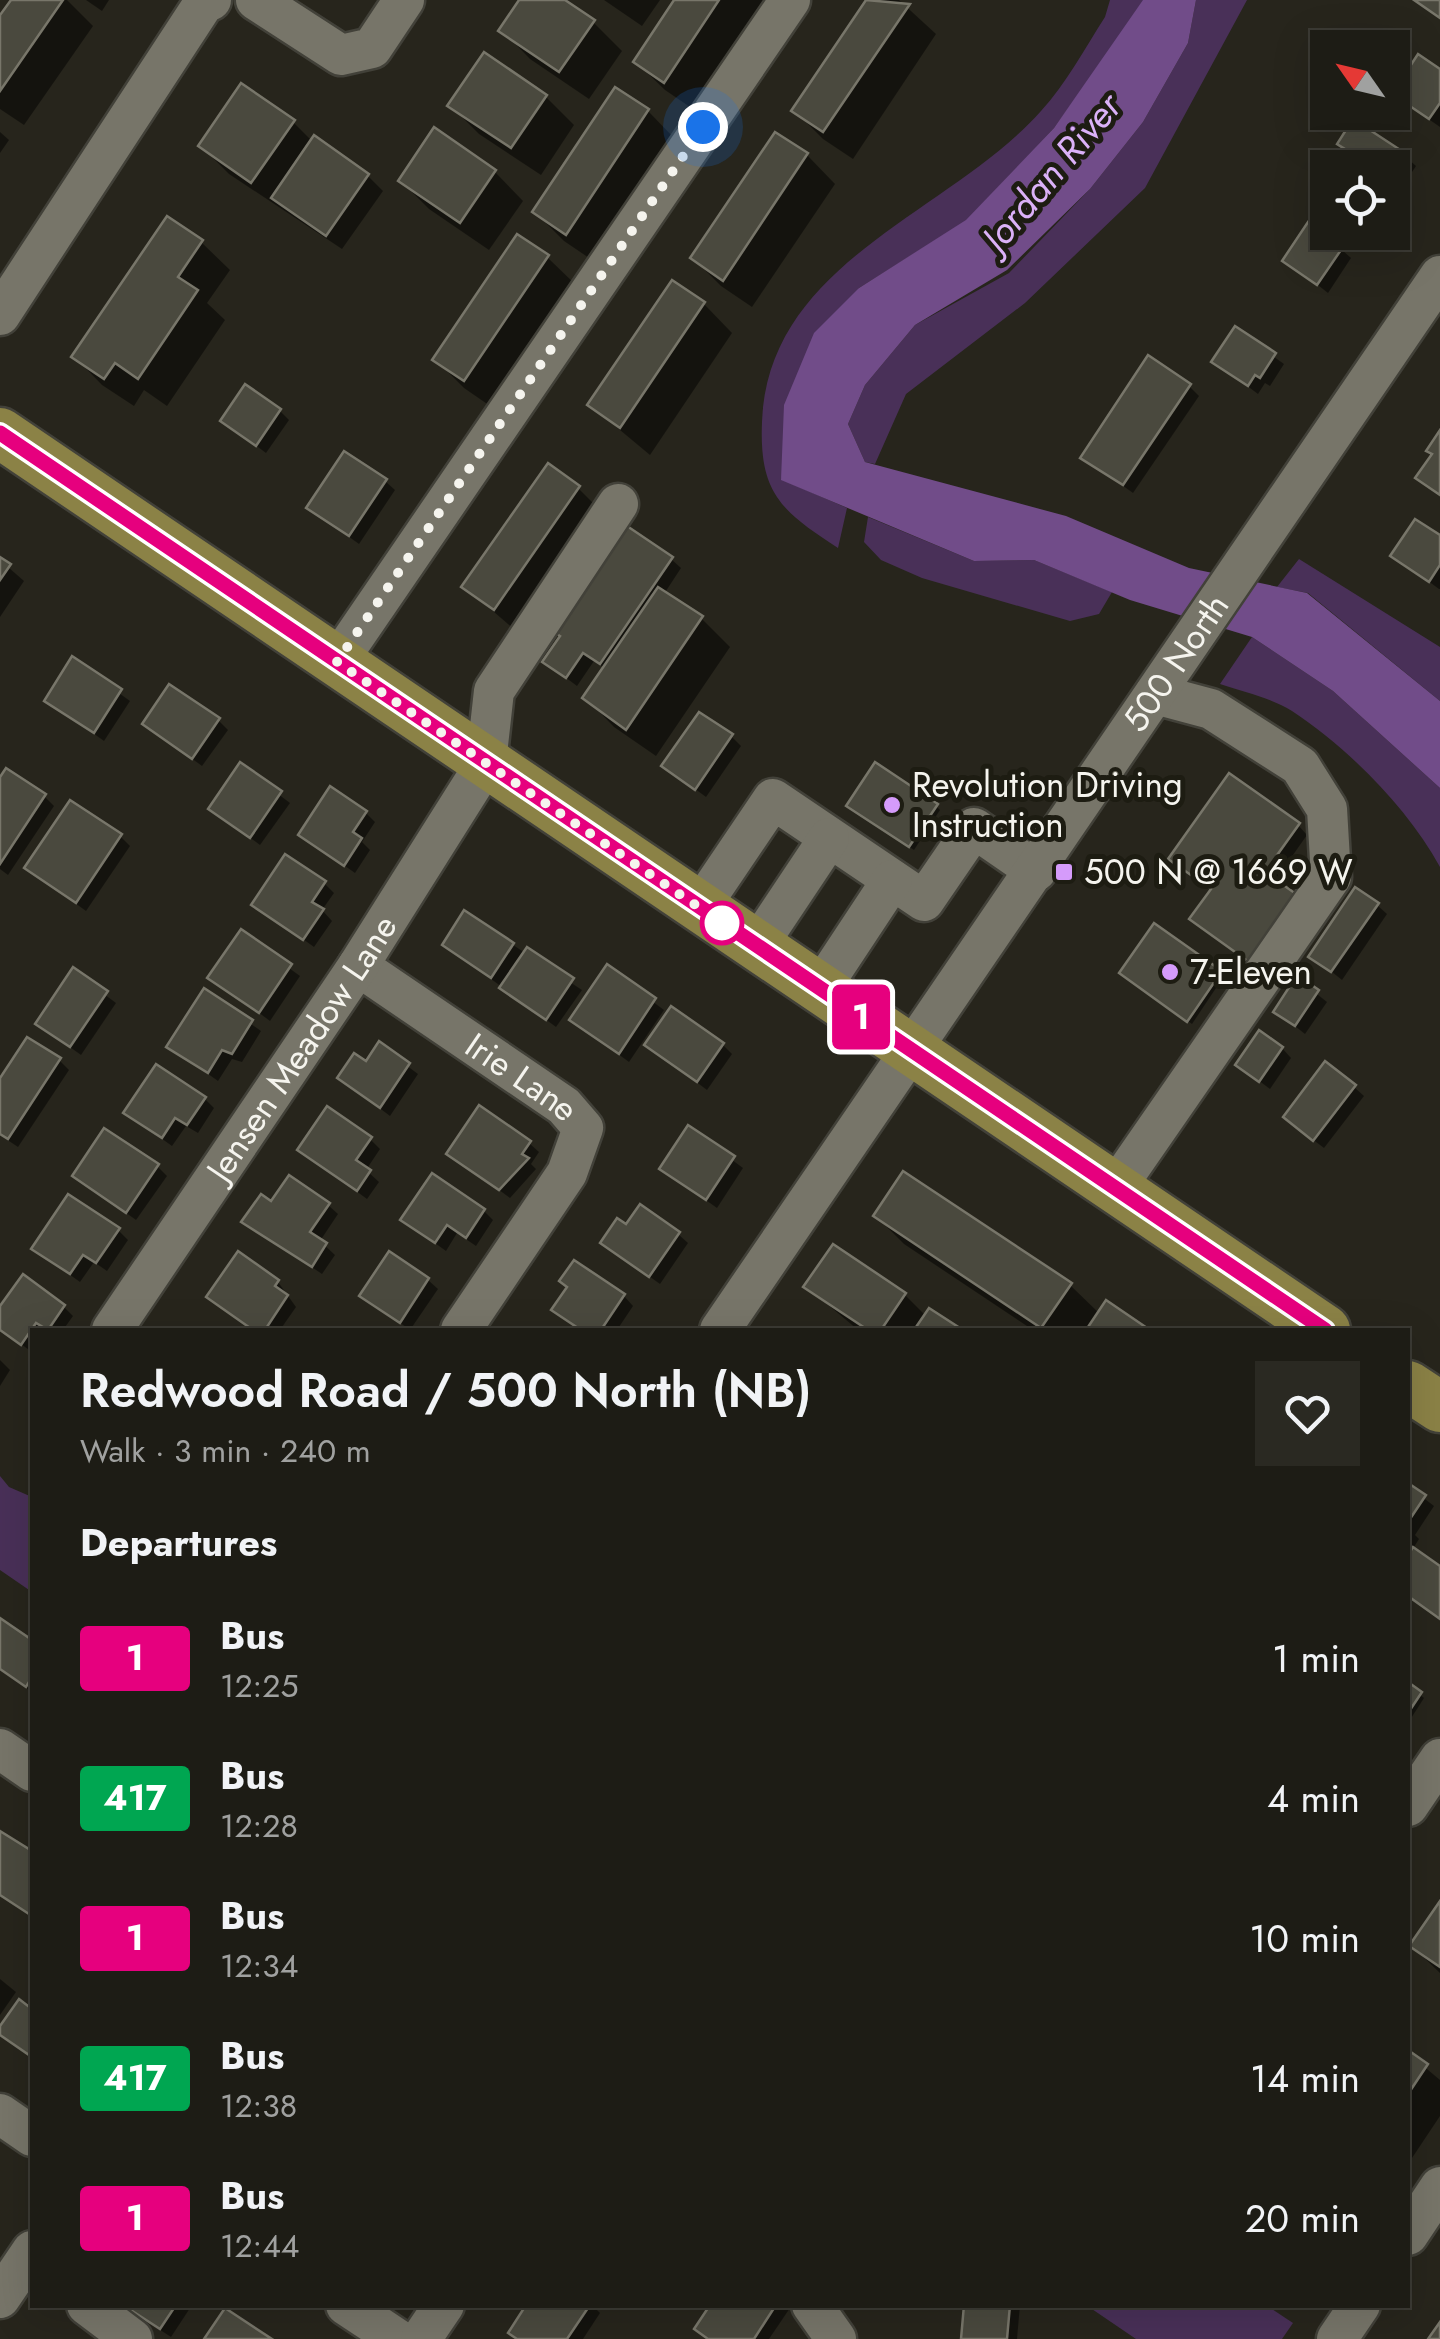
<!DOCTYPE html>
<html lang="en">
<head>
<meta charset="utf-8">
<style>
  body { margin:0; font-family:Jost,sans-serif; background:#2a2922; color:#f1f3f6; height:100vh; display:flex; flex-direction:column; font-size:38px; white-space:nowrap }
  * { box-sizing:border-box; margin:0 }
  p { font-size:32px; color:#a0a1a0 }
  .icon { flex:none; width:55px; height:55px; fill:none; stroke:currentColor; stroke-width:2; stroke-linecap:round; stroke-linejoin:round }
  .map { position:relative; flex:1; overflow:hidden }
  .details { position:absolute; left:30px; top:1328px; width:1380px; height:980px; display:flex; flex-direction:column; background:#1d1c15; border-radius:0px; box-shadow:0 10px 40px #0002,0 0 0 2px #3b3a34 }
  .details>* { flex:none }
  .badge { padding:0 20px; border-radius:8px; font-size:35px; line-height:65px }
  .needle { width:65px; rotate:304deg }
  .fabs { position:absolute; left:1310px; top:30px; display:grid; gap:20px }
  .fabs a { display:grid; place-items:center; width:100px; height:100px; border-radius:0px; background:#1d1c15; box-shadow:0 10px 40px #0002,0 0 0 2px #3b3a34; font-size:50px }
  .you { position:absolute; width:50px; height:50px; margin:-25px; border:8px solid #fff; border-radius:50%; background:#1a73e8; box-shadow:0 0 0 15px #1a73e833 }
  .map>.badge { position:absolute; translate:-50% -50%; box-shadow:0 0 0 5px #fff }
  h2 { padding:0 50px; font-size:38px; line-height:90px }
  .round { display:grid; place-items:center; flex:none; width:105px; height:105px; border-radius:0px; background:#2a2922 }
  .headline { display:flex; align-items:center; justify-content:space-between; height:170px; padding:0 50px }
  h1 { font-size:48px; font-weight:600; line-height:75px }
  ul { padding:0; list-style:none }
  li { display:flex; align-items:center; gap:30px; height:140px; padding:0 50px }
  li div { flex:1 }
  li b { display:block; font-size:38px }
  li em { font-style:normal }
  li .badge { min-width:110px; font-weight:700; text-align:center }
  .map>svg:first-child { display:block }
  .green { fill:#493058 }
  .water { fill:#714c89 }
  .shadow { fill:#0007 }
  .building { fill:#4a493e; stroke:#78766a; stroke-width:2.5 }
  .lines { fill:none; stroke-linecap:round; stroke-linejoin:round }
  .minor-casing { stroke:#424139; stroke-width:45 }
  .major-casing { stroke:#424139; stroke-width:55 }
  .minor { stroke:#777569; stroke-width:40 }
  .major { stroke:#8b8246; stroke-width:50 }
  .line-casing { stroke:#fff; stroke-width:22 }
  .line { stroke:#e6007e; stroke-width:15 }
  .walk { stroke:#f5f4ee; stroke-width:10; stroke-dasharray:0 18 }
  .poi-dot { fill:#d59bfb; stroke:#1d1c12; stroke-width:4 }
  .stop-dot { fill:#fff; stroke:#e6007e; stroke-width:5 }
  .labels { text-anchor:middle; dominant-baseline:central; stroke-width:10; stroke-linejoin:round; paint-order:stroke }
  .street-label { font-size:35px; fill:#f5f4ee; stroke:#1d1c12 }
  .poi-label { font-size:35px; fill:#f5f4ee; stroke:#1d1c12; text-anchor:start }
  .water-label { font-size:38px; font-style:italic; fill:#dbb1f8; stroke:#1d1c12 }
</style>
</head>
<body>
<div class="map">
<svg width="1440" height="2339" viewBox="0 0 1440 2339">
  <rect width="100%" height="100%" fill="#27251c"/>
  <g class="green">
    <path d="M1110 0H1143V5L1054 128 966 221 859 288 781 479 847 508 838 548C781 511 759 493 762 422 768 261 949 214 1041 111 1066 84 1085 48 1105 17Z"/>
    <path d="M1196 0H1247L1145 188 1025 303 906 394 875 464 865 462 848 424 865 385 915 325 1009 273 1090 189 1143 122 1188 43Z"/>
    <path d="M868 517 974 561 1034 560 1112 592 1099 614 1070 621 922 578 881 560 864 542Z"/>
    <path d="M1299 559 1440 647V701L1308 593 1277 587Z"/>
    <path d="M1252 637 1333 691 1440 788V867C1407 807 1349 749 1292 711 1272 698 1243 692 1220 684Z"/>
    <path d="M0 1476 9 1487 32 1497V1592L0 1570Z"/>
    <path d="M1086 2305H1266L1293 2323 1282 2339H1136Z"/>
  </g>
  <path class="water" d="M1143 0H1196L1188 43 1143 122 1090 189 1007 270 915 325 865 385 848 424 865 462 1066 516 1189 568 1307 593 1440 701V788L1333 691 1252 637 1130 600 1034 560 974 561 781 480 784 405 814 333 859 288 966 220 1054 128Z"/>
  <g class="shadow">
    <path d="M14 0H67L93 26 24 125 0 109V20Z"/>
    <path d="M86 0H109L102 11Z"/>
    <path d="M522 0H561L593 22 622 51 589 99 530 59 502 30Z"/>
    <path d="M604 0H660L642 26Z"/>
    <path d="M677 0H766L693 109 665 90 636 62Z"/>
    <path d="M869 0H899L936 34 853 159 823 139 795 111Z"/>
    <path d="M1440 72V127L1404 102Z"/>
    <path d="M616 90 648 111 676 140 595 262 564 241 535 212Z"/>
    <path d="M546 97 574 125 541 175 479 134 451 106Z"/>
    <path d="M293 122 313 142 368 176 383 191 342 249 229 174 201 146Z"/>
    <path d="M434 131 495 172 523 201 489 250 429 209 401 181Z"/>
    <path d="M0 132 9 140 0 153Z"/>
    <path d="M775 135 807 155 835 184 752 307 721 286 693 258Z"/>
    <path d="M1406 157 1416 166 1392 202V168Z"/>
    <path d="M201 242 230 270 207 303 225 320 167 406 144 390 134 406 102 385 74 356Z"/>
    <path d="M1341 249 1351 258 1328 293 1286 260Z"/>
    <path d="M547 257 576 285 493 408 464 388 435 359Z"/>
    <path d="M672 283 704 304 732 333 650 455 590 405Z"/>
    <path d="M1236 330 1284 364 1270 386 1265 383 1258 394 1214 361Z"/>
    <path d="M1189 386 1199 396 1133 493 1083 457Z"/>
    <path d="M280 411 289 420 266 453 223 421Z"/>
    <path d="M385 481 395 490 359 544 309 508Z"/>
    <path d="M578 488 606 516 523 637 465 587Z"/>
    <path d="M1440 538V589H1439L1393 555Z"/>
    <path d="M671 559 681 568 664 594 701 618 730 647 656 756 614 727 586 698 606 669 594 661 577 686 545 662Z"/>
    <path d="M0 560 24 581 0 617Z"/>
    <path d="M73 660 130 701 104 741 47 700Z"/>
    <path d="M218 720 228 730 202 766 145 724Z"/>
    <path d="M731 736 741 746 706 797 664 766Z"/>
    <path d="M241 766 290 803 260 845 211 809Z"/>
    <path d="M0 781 44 796 54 806 8 875 0 869Z"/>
    <path d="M936 806 940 810 914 850 853 809Z"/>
    <path d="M366 813 375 822 362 842 370 850 355 873 301 835Z"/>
    <path d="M1298 825 1307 835 1274 882 1259 969 1193 919 1213 891 1171 859Z"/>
    <path d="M120 836 130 846 86 911 27 868Z"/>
    <path d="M324 883 334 893 322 910 332 921 314 947 254 904Z"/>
    <path d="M1377 905 1387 914 1342 980 1312 956Z"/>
    <path d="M241 933 300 976 270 1021 211 977Z"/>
    <path d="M445 945H513L582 990 556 1027Z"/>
    <path d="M607 968 664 1010 629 1062 572 1020Z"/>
    <path d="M73 971 116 1003 81 1055 38 1024Z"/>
    <path d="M1220 972 1224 976 1192 1024 1126 977Z"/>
    <path d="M1298 979 1327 1002 1305 1034 1276 1011Z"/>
    <path d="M204 991 261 1031 242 1062 232 1059 218 1081 169 1046Z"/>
    <path d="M722 1044 732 1054 707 1090 647 1045Z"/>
    <path d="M379 1045 418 1074 390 1116 340 1078 366 1064Z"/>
    <path d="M1282 1048 1291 1058 1270 1089 1238 1065Z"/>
    <path d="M59 1060 69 1070 18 1147 0 1135V1083Z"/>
    <path d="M1354 1087 1364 1096 1324 1148 1295 1126Z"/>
    <path d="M205 1099 214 1108 198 1133 186 1126 172 1146 126 1113Z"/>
    <path d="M689 1128 743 1168 717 1208 662 1169Z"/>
    <path d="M370 1139 380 1149 366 1170 379 1182 367 1199 300 1150Z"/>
    <path d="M529 1143 539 1152 531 1164 536 1169 510 1198 449 1153Z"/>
    <path d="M157 1166 167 1176 136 1220 75 1176Z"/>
    <path d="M272 1205H328L338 1214 320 1241 335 1255 322 1274 245 1222Z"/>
    <path d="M484 1211 493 1220 476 1246 457 1233 446 1251 403 1220Z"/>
    <path d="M876 1216 1070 1285 1100 1314 1146 1330H1033L904 1244Z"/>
    <path d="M627 1227 678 1234 688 1243 660 1284 603 1243Z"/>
    <path d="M118 1230 128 1240 107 1271 94 1262 80 1282 34 1249Z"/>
    <path d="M428 1280 438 1289 410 1330 362 1295Z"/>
    <path d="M278 1282 296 1307 280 1330H252L209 1297Z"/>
    <path d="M807 1287 905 1295 926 1316 958 1330H858Z"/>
    <path d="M624 1296 633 1306 617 1330H580L555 1310Z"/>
    <path d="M64 1307 73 1316 63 1330H32V1352L0 1329V1311Z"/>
    <path d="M0 1360 10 1370 0 1386Z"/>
    <path d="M1408 1486 1434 1506 1415 1535 1419 1539 1412 1550 1440 1569V1619L1408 1596V1559L1412 1553 1408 1550Z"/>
    <path d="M0 1621 32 1643V1692L0 1670Z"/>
    <path d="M1408 1685 1424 1698 1408 1723Z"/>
    <path d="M1 1834 32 1854V1917L0 1894Z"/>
    <path d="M1440 1905V1973L1412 1946Z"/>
    <path d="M0 1979 16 1992 0 2015Z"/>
    <path d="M1408 2053 1440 2080V2116L1408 2164Z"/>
    <path d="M122 2305H192L171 2337Z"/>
    <path d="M529 2305H592L600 2313 583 2339H517Z"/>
    <path d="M713 2305H792L769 2339H708L697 2329Z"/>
    <path d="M966 2305H1020L1017 2339H963Z"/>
  </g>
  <g class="building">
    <path d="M11 0H63L0 91V15Z"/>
    <path d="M519 0H565L595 20 559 72 498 31Z"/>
    <path d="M674 0H719L664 83 633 62Z"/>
    <path d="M866 0 910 4 823 132 791 111Z"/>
    <path d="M1414 0H1440V18Z"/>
    <path d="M484 52 547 95 511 148 447 106Z"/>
    <path d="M1418 54 1440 69V103L1429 119 1392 94Z"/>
    <path d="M241 83 295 120 251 183 198 146Z"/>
    <path d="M615 87 649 109 566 235 532 212Z"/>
    <path d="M1353 119 1408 155 1392 178V168H1337L1348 151 1337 144Z"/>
    <path d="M434 127 496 170 460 223 398 181Z"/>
    <path d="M775 132 808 153 723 281 690 258Z"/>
    <path d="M314 135 369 174 326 236 271 198Z"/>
    <path d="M167 216 203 240 178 277 198 290 138 379 115 363 104 379 71 357Z"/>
    <path d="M1308 222 1343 247 1317 285 1282 261Z"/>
    <path d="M517 234 549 255 464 381 432 360Z"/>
    <path d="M672 280 705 302 620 428 587 405Z"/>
    <path d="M1235 326 1276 353 1260 378 1255 375 1248 386 1211 362Z"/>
    <path d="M1148 355 1191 384 1123 485 1080 458Z"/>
    <path d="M245 384 281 409 256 446 220 421Z"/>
    <path d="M1440 430V495L1415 478 1432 454 1426 451Z"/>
    <path d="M344 451 387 479 349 536 306 508Z"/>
    <path d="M548 463 580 486 494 610 461 587Z"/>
    <path d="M1415 519 1440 535V565L1429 582 1390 556Z"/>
    <path d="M624 524 673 557 600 664 583 653 566 678 542 662 560 636 552 631Z"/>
    <path d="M0 557 11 564 0 580Z"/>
    <path d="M658 587 703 616 626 730 582 698Z"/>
    <path d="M72 656 122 689 94 733 44 701Z"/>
    <path d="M169 684 220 718 192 759 142 724Z"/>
    <path d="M699 712 733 734 695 790 661 766Z"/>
    <path d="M240 762 282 791 250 838 208 809Z"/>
    <path d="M875 762 938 804 909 847 846 806Z"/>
    <path d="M6 768 46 794 0 864V777Z"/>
    <path d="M1229 773 1300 823 1265 872 1296 894 1249 962 1189 919 1211 889 1168 859Z"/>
    <path d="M330 786 367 811 353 832 362 838 344 866 298 835Z"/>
    <path d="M70 800 122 834 76 903 24 868Z"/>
    <path d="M285 854 326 881 312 902 324 909 303 940 251 905Z"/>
    <path d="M1355 887 1379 903 1331 972 1308 957Z"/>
    <path d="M464 910 514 943 491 978 442 945Z"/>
    <path d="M1154 923 1222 971 1187 1022 1119 973Z"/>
    <path d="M241 929 292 964 259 1013 207 978Z"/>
    <path d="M527 947 574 978 546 1020 499 988Z"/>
    <path d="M607 964 656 998 619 1054 569 1020Z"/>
    <path d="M73 967 108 991 70 1047 35 1024Z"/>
    <path d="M1297 975 1319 990 1295 1026 1273 1012Z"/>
    <path d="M204 988 253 1020 232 1054 222 1050 208 1073 166 1047Z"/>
    <path d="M671 1006 724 1043 697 1082 644 1045Z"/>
    <path d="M1259 1030 1283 1047 1259 1082 1235 1065Z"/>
    <path d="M27 1037 61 1058 8 1139 0 1134V1078Z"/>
    <path d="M379 1041 410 1063 380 1108 337 1078 354 1053 366 1061Z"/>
    <path d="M1325 1061 1356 1085 1313 1141 1283 1117Z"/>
    <path d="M156 1064 206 1097 187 1125 175 1118 162 1138 123 1113Z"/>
    <path d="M479 1105 531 1141 522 1154 529 1158 499 1190 446 1154Z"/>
    <path d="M327 1106 372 1137 356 1160 371 1170 357 1191 297 1150Z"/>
    <path d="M688 1125 735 1156 706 1200 659 1169Z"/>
    <path d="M104 1128 159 1164 126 1213 72 1176Z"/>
    <path d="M903 1171 1072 1283 1041 1328 873 1216Z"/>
    <path d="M432 1173 485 1209 466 1238 447 1225 435 1243 400 1220Z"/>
    <path d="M289 1175 330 1203 310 1232 327 1243 312 1267 241 1222 261 1194 271 1201Z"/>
    <path d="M68 1194 120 1228 96 1263 83 1255 70 1274 31 1249Z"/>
    <path d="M640 1204 680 1232 649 1277 600 1243 617 1218 626 1224Z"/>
    <path d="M833 1244 906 1293 881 1330H868L803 1287Z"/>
    <path d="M238 1251 279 1280 275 1286 288 1295 265 1330H253L206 1297Z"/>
    <path d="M389 1251 429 1278 400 1323 359 1296Z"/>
    <path d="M574 1260 625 1294 601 1330H581L551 1310 567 1287 559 1281Z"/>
    <path d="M23 1274 65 1305 48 1330 36 1323 21 1345 0 1330V1306Z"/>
    <path d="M1106 1300 1150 1330H1086Z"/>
    <path d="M929 1308 963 1330H914Z"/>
    <path d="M1408 1483 1426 1495 1408 1522Z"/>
    <path d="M1413 1547 1440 1566V1619L1408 1596V1555Z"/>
    <path d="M0 1618 32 1640V1677L26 1687 0 1669Z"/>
    <path d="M1408 1682 1422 1692 1408 1713Z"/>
    <path d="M0 1831 32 1851V1916L0 1895Z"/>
    <path d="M1440 1901V1967L1409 1946Z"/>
    <path d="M19 1999 32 2009V2057L0 2035V2026Z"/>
    <path d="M1408 2050 1428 2064 1408 2094Z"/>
    <path d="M123 2305H176L160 2329Z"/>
    <path d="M526 2305H590L567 2339H517L508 2333Z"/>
    <path d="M710 2305H776L754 2339H708L694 2329Z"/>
    <path d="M964 2305H1010L1007 2339H961Z"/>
    <path d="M225 2308 272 2339H204Z"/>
    <path d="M1440 2322V2339H1428Z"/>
  </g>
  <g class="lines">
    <g class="minor-casing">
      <g id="minor">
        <path d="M256 0 341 55 372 48 404 0"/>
        <path d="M0 315 204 3 211 0"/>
        <path d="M337 662 790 0"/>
        <path d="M700 907 773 799 924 901 974 828 1036 871"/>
        <path d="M757 946 829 838"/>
        <path id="s1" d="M358 966 564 1106 583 1128 567 1173 461 1330"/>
        <path d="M820 989 892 880"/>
        <path d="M1115 1189 1331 877 1327 809 1300 766 1211 709 1155 694"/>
        <path id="s2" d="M112 1330 358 966 486 763 494 691 618 504"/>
        <path id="s3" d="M720 1330 1440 276"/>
        <path d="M0 1749 32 1771"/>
        <path d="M1408 1806 1440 1759"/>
        <path d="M0 2114 32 2136"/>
        <path d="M1408 2235 1440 2187"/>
        <path d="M0 2298 32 2251"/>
        <path d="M87 2305 132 2339"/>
        <path d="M346 2305 397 2339"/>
        <path d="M812 2305 836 2339"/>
        <path d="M421 2339 444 2305"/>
        <path d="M1337 2339 1360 2305"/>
      </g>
    </g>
    <g class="major-casing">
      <g id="major">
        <path d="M0 433 1325 1330"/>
        <path d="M1408 1386 1440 1407"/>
      </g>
    </g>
    <use href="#minor" class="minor"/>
    <use href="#major" class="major"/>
  </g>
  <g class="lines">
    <g class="line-casing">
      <path id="line" d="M0 433 1325 1330"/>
    </g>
    <use href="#line" class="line"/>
    <path class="walk" d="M703 127 337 662 722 923"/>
  </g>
  <g class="poi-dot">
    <circle cx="892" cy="805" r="10"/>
    <rect x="1054" y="862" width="20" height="20" rx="5"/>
    <circle cx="1170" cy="972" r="10"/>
  </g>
  <circle class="stop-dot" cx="722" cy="923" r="20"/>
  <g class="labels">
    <g class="street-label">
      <text stroke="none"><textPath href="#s3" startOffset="808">500 North</textPath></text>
      <text stroke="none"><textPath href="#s2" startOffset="340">Jensen Meadow Lane</textPath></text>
      <text stroke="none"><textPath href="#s1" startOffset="198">Irie Lane</textPath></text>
    </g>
    <g class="poi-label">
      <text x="912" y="785">Revolution Driving<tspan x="912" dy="40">Instruction</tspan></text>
      <text x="1084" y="872">500 N @ 1669 W</text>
      <text x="1190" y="972">7-Eleven</text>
    </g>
    <g class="water-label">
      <text transform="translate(1051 172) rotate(-50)">Jordan River</text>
    </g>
  </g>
</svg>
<div class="fabs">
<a><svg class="needle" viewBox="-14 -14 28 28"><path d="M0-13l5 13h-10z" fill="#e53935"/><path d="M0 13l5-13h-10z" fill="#a0a1a0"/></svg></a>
<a><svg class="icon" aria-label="locate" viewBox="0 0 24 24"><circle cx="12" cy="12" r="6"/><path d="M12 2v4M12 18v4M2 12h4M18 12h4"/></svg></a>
</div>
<div class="you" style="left:703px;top:127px"></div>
<b class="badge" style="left:861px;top:1017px;background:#e6007e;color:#fff">1</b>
<section class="details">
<div class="headline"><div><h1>Redwood Road / 500 North (NB)</h1><p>Walk · 3 min · 240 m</p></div><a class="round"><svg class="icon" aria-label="heart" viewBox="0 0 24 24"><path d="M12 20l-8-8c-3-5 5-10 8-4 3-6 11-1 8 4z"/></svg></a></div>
<h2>Departures</h2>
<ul>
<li><span class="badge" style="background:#e6007e;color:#fff">1</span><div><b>Bus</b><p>12:25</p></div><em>1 min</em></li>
<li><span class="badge" style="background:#00a651;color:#fff">417</span><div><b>Bus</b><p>12:28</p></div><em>4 min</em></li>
<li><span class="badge" style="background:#e6007e;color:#fff">1</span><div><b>Bus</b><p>12:34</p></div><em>10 min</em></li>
<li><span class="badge" style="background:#00a651;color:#fff">417</span><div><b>Bus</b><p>12:38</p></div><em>14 min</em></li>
<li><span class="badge" style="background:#e6007e;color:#fff">1</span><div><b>Bus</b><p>12:44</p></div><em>20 min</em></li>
</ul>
</section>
</div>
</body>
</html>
